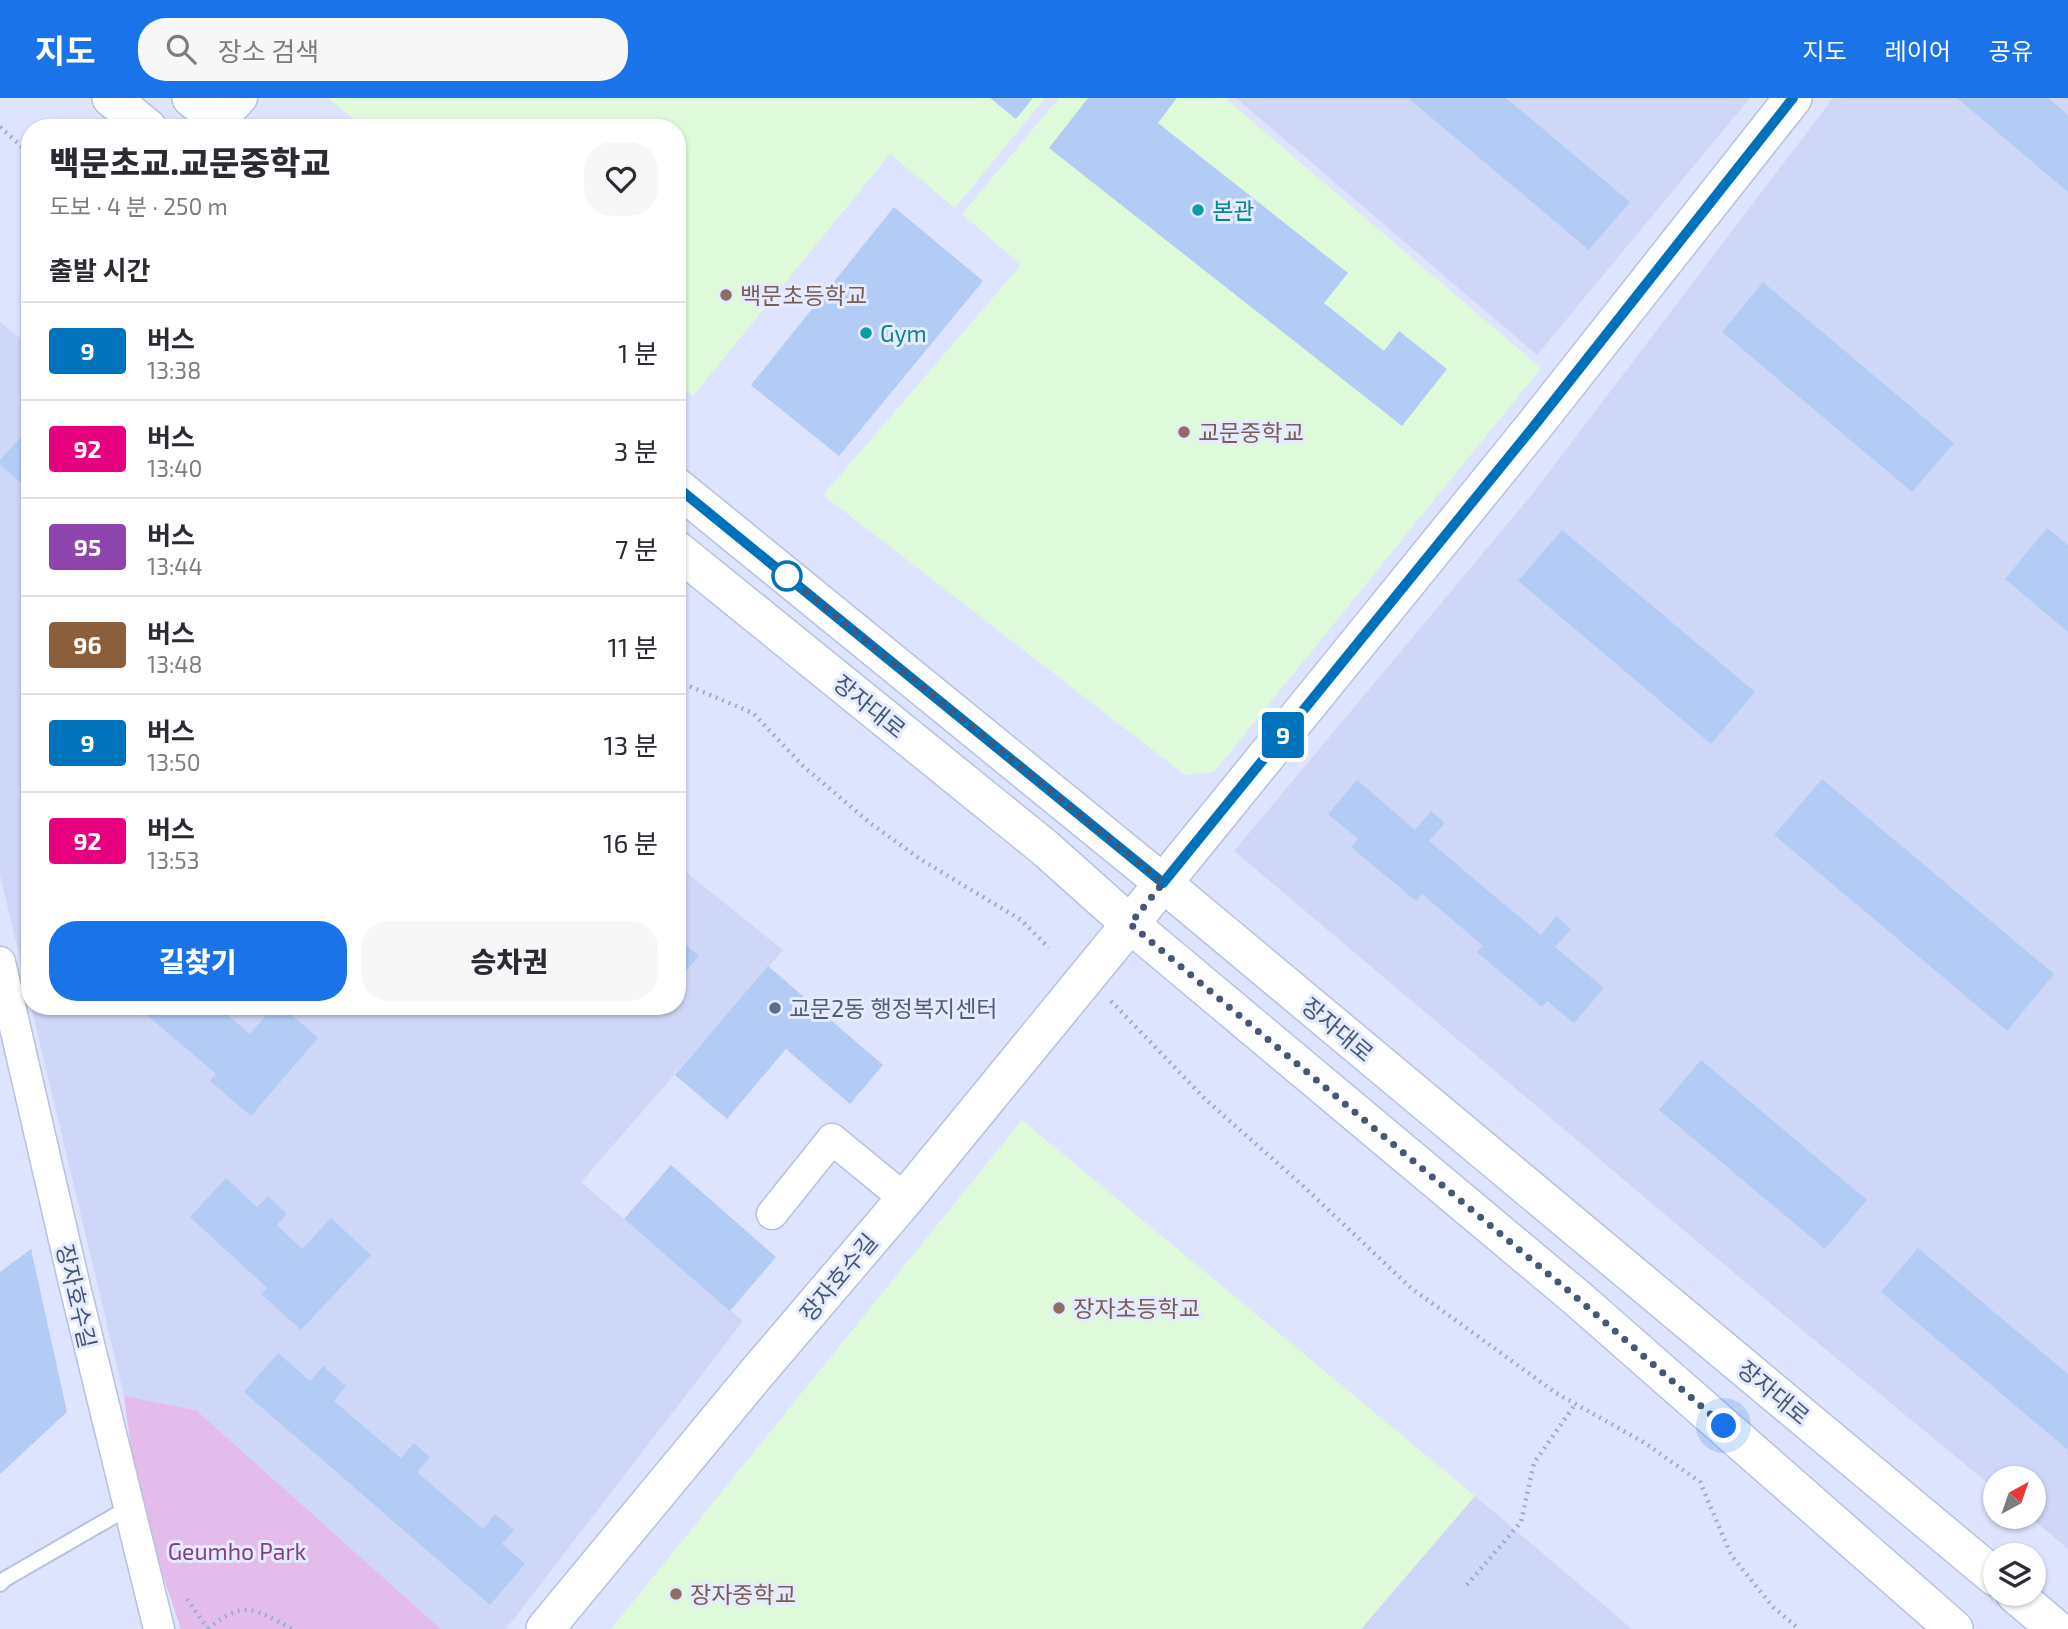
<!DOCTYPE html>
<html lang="ko">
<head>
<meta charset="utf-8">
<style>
  body { margin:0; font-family:"Exo 2","Noto Sans KR",sans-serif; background:#f7f7f7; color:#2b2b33; height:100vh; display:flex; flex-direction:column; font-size:26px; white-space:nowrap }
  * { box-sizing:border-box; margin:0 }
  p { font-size:23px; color:#7c7c81 }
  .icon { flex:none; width:38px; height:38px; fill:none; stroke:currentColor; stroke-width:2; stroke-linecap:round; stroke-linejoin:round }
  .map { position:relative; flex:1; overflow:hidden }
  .drawer { position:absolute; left:21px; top:21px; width:665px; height:896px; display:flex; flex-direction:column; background:#fff; border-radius:28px; box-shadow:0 2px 5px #0004 }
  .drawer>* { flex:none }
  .badge { padding:0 14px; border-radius:5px; font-size:24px; line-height:46px }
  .needle { width:46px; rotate:40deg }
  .controls { position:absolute; left:1983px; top:1368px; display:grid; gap:14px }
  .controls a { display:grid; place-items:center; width:63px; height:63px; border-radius:50%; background:#fff; box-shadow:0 2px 5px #0004; font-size:35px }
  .you { position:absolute; width:35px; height:35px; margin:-18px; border:5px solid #fff; border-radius:50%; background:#1a73e8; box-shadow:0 0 0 10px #1a73e833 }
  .map>.badge { position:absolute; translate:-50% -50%; box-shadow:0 0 0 4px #fff }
  h2 { padding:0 28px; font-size:26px; line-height:63px }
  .round { display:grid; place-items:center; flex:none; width:74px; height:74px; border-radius:28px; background:#f7f7f7 }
  .overview { display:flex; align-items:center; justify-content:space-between; height:119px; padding:0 28px }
  h1 { font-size:33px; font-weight:800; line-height:52px }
  .button { display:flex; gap:14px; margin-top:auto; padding:14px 28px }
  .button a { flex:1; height:80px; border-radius:28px; background:#1a73e8; color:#fff; font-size:28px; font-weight:800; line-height:80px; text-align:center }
  .button a+a { background:#f7f7f7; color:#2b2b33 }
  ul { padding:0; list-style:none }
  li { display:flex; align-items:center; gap:21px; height:98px; padding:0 28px; border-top:2px solid #e1e1e2 }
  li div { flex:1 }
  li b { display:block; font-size:26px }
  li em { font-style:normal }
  li .badge { min-width:77px; font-weight:700; text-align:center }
  header { display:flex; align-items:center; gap:42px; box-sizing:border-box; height:98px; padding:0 35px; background:#1a73e8; color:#fff }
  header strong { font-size:33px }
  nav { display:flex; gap:38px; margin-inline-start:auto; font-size:24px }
  .search { width:490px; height:63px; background:#f7f7f7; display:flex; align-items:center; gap:18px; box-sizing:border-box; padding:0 24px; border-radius:28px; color:#7c7c81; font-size:26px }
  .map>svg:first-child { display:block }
  .residential { fill:#cfd7f8 }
  .education { fill:#dffadb }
  .green { fill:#e4bcec }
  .building { fill:#b3ccf6 }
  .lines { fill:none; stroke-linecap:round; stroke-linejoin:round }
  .service-casing { stroke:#b6c3df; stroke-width:18 }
  .minor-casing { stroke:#b6c3df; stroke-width:33 }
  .tertiary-casing { stroke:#b6c3df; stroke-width:40 }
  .path { stroke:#97b0da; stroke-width:4.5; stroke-dasharray:2 5; stroke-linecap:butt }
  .service { stroke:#fff; stroke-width:14 }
  .minor { stroke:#fff; stroke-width:30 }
  .tertiary { stroke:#fff; stroke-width:37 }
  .line-casing { stroke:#fff; stroke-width:16 }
  .line { stroke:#0072bc; stroke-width:10 }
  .walk { stroke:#445875; stroke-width:7; stroke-dasharray:0 12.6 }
  .culture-dot { fill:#0f9aa8; stroke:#e6eaff; stroke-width:2.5 }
  .education-dot { fill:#8d6e63; stroke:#e6eaff; stroke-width:2.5 }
  .stop-dot { fill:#fff; stroke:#0072bc; stroke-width:3.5 }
  .service-dot { fill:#5c6f8a; stroke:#e6eaff; stroke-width:2.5 }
  .labels { text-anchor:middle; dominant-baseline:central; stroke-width:6; stroke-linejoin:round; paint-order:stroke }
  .culture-label { font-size:23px; fill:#0d838f; stroke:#e6eaff; text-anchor:start }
  .education-label { font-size:23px; fill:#785e54; stroke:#e6eaff; text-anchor:start }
  .street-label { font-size:23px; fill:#445875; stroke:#e6eaff }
  .service-label { font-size:23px; fill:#4e5e75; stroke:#e6eaff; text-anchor:start }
  .park-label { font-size:23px; fill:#844088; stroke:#e6eaff }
</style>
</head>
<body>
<header>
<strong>지도</strong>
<div class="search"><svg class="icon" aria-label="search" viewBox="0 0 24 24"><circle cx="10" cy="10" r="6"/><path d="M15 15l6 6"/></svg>장소 검색</div>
<nav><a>지도</a><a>레이어</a><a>공유</a></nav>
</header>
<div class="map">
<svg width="2068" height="1531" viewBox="0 0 2068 1531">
  <rect width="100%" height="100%" fill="#dee3fe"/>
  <g class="residential">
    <path d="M1236 0H1750L1537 257Z"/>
    <path d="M1833 0H2068V1451L2030 1419H2034V1381H1995V1391L1790 1222 1234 753 1534 394Z"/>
    <path d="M0 224 30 248V902L0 777Z"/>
    <path d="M677 767 783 852 581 1084 743 1223 506 1531H441L196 1312 124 1298 31 908H677Z"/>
    <path d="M1475 1398 1632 1531H1361Z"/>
  </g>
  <g class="education">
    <path d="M328 0H1045L955 110 890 56 693 298 677 285V30H365Z"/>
    <path d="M1059 0H1225L1541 270 1214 674 1185 677 823 397 1021 167 962 116Z"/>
    <path d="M1022 1022 1475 1398 1361 1531H611Z"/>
  </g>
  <path class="green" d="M124 1298 196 1312 441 1531H181L138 1404Z"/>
  <g class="building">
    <path d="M990 0H1033L1016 21Z"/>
    <path d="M1088 0H1177L1158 25 1348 175 1324 205 1384 253 1399 233 1447 271 1402 328 1049 50Z"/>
    <path d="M1408 0H1506L1630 104 1589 152Z"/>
    <path d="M1957 0H2048L2068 17V94Z"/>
    <path d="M894 109 983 183 839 358 751 287Z"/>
    <path d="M1763 184 1954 345 1912 394 1722 234Z"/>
    <path d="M30 329V393L0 366V362Z"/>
    <path d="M2047 430 2068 447V534L2005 481Z"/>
    <path d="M1562 432 1755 594 1711 646 1518 483Z"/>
    <path d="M1822 681 2054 876 2007 933 1774 737Z"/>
    <path d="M1357 682 1415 732 1431 713 1445 725 1429 743 1541 837 1556 818 1571 831 1555 849 1604 890 1574 925 1547 903 1542 909 1477 854 1483 848 1449 819 1422 796 1416 803 1351 749 1358 741 1328 716Z"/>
    <path d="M677 839 699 858 677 883Z"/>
    <path d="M768 868 883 967 850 1006 786 951 727 1021 675 977Z"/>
    <path d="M136 908H227L223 913 250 936 274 908H282L318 940 251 1018 210 983 216 976Z"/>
    <path d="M1701 962 1867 1102 1825 1151 1659 1012Z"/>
    <path d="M671 1067 776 1159 730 1213 624 1121Z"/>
    <path d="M226 1080 257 1109 268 1098 287 1116 277 1127 302 1151 331 1120 371 1157 301 1232 261 1196 267 1190 190 1119Z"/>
    <path d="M1918 1150 2068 1276V1352L1881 1194Z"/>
    <path d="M31 1151 67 1314 0 1376V1174Z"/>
    <path d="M278 1255 310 1283 323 1268 346 1288 334 1303 401 1360 414 1345 430 1359 417 1374 483 1431 495 1416 514 1432 502 1446 525 1466 490 1507 244 1294Z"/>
  </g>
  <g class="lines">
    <g class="service-casing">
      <path id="service" d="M0 1486 5 1481 128 1410"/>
    </g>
    <g class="minor-casing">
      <g id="minor">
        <path d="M215 30 242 0"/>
        <path d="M0 864 75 1189 159 1531"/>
        <path d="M772 1116 832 1041 905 1101"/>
      </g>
    </g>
    <g class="tertiary-casing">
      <g id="tertiary">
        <path d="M111 0 148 30"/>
        <path d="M191 0 228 30"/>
        <path d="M677 389 1163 785 1995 1479"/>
        <path d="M677 452 1045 750 1130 826 1577 1200 1954 1531"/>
        <path d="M2015 1496 2056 1531"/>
        <path d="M545 1531 756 1276 905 1101 1130 826 1534 328 1793 0"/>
      </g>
    </g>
    <g class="path">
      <path d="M0 29 30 56"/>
      <path d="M677 583 753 615 803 668 870 725 920 761 1021 822 1049 850"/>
      <path d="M1111 903 1205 1001 1302 1087 1411 1190 1556 1295 1645 1345 1700 1384 1731 1457 1773 1509 1799 1531"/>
      <path d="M1467 1487 1521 1424 1534 1365 1576 1305"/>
      <path d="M187 1501 208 1531"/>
      <path d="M208 1531C243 1501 255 1511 292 1531"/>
    </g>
    <use href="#service" class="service"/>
    <use href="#minor" class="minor"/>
    <use href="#tertiary" class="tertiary"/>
  </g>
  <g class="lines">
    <g class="line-casing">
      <path id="line" d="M677 389 1163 785 1534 328 1793 0"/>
    </g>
    <use href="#line" class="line"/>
    <path class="walk" d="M787 478 782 474 1163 785 1130 826 1577 1200 1724 1328"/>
  </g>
  <g class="culture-dot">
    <circle cx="1198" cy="112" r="7"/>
    <circle cx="866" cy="235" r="7"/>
  </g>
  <g class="education-dot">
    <circle cx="726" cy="197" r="7"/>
    <circle cx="1184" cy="334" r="7"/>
    <circle cx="1059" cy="1210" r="7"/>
    <circle cx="676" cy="1496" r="7"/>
  </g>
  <circle class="stop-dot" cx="787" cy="478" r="14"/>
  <circle class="service-dot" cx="775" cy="910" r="7"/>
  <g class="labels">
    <g class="culture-label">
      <text x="1212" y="112">본관</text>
      <text x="880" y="235">Gym</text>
    </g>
    <g class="education-label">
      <text x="740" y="197">백문초등학교</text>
      <text x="1198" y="334">교문중학교</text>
      <text x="1073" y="1210">장자초등학교</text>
      <text x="690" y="1496">장자중학교</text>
    </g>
    <g class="street-label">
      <text transform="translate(870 608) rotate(39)">장자대로</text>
      <text transform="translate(1338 931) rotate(40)">장자대로</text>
      <text transform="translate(838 1179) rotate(-50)">장자호수길</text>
      <text transform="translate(77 1198) rotate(77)">장자호수길</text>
      <text transform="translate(1774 1294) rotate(40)">장자대로</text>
    </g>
    <g class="service-label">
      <text x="789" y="910">교문2동 행정복지센터</text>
    </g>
    <g class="park-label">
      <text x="237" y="1453">Geumho Park</text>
    </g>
  </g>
</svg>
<div class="controls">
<a><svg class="needle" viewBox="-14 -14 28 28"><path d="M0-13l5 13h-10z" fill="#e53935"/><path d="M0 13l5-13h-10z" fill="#7c7c81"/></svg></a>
<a><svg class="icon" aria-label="layers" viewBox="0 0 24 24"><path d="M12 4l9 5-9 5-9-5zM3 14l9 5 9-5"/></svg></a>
</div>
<div class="you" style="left:1724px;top:1328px"></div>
<b class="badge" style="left:1283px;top:637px;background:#0072bc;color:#fff">9</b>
<section class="drawer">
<div class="overview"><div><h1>백문초교.교문중학교</h1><p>도보 · 4 분 · 250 m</p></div><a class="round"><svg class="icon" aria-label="heart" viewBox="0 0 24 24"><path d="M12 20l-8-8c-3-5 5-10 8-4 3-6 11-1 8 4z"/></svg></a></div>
<h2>출발 시간</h2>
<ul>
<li><span class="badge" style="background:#0072bc;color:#fff">9</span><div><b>버스</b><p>13:38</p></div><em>1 분</em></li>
<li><span class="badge" style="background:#e6007e;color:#fff">92</span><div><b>버스</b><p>13:40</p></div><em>3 분</em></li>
<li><span class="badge" style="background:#8e44ad;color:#fff">95</span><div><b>버스</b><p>13:44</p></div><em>7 분</em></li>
<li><span class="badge" style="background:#8b5e3c;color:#fff">96</span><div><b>버스</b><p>13:48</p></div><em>11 분</em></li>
<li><span class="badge" style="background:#0072bc;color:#fff">9</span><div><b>버스</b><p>13:50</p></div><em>13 분</em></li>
<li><span class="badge" style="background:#e6007e;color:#fff">92</span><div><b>버스</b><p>13:53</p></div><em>16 분</em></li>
</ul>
<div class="button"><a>길찾기</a><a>승차권</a></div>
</section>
</div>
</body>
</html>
